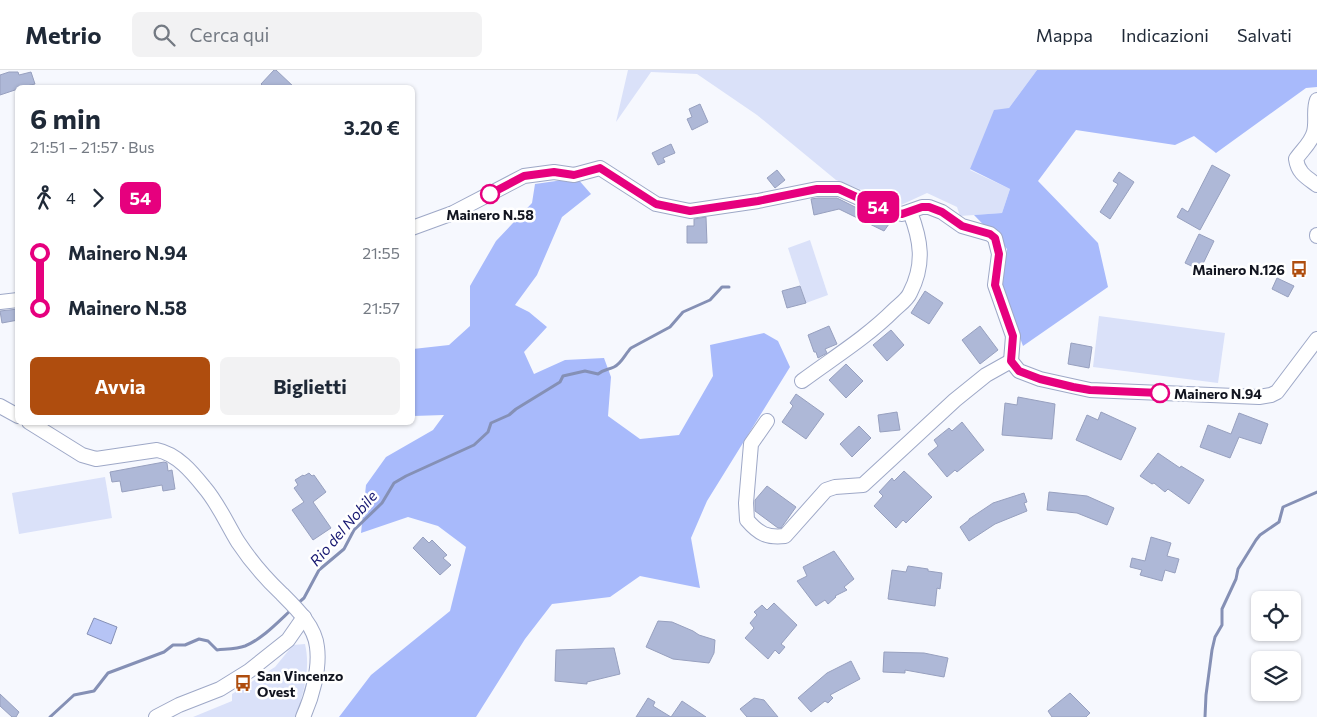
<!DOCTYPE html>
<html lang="it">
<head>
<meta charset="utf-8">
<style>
  body { margin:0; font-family:Commissioner,sans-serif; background:#f2f2f3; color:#1f2937; height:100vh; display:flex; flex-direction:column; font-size:19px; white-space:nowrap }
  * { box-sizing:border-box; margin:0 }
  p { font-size:16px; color:#747a83 }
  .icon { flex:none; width:28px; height:28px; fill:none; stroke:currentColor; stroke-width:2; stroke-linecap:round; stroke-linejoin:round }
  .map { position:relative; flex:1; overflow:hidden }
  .drawer { position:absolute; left:15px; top:15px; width:400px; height:340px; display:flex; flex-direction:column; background:#fff; border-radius:8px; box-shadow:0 1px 4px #0004 }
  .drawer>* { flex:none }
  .badge { padding:0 10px; border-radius:8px; font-size:18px; line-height:32px }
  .controls { position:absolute; left:1251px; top:521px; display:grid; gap:10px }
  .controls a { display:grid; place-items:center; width:50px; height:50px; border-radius:8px; background:#fff; box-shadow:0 1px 4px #0004; font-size:25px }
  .map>.badge { position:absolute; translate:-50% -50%; box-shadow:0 0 0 2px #fff }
  .legs { display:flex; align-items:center; gap:8px; height:55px; padding:0 15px; font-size:16px }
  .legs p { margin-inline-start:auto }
  .summary { display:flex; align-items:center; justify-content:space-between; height:85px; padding:0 15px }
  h1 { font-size:28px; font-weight:700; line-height:38px }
  .action { display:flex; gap:10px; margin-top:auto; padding:10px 15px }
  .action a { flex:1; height:58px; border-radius:8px; background:#af4d0e; color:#fff; font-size:20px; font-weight:700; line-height:58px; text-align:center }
  .action a+a { background:#f2f2f3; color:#1f2937 }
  ul { padding:0 15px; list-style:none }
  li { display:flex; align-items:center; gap:18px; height:55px; font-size:19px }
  li i { display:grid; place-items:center; width:8px; height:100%; margin:0 6px; background:currentColor }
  li i::after { content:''; width:12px; height:12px; margin:-6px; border:4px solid; border-radius:50%; background:#fff }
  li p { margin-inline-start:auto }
  li:first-child i { background:linear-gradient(#0000 50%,currentColor 0) }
  li:last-child i { background:linear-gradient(currentColor 50%,#0000 0) }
  header { display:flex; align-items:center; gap:30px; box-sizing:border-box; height:70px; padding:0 25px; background:#fff; border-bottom:1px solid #e0e1e3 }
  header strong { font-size:24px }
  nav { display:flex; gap:28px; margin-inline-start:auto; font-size:18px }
  .search { width:350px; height:45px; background:#f2f2f3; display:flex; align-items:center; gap:12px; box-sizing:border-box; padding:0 18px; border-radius:8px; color:#747a83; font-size:19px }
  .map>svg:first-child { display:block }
  .green { fill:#dae1f9 }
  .forest { fill:#a8bafb }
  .water { fill:#b6c4f5; stroke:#8590b5 }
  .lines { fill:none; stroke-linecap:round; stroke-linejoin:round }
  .stream { stroke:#8590b5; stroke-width:3 }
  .building { fill:#aeb8d7; stroke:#97a0bf }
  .minor-casing { stroke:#9ea8c7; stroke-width:16 }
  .minor { stroke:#fff; stroke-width:14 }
  .line-1-casing { stroke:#fff; stroke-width:11 }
  .line-1 { stroke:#e6007e; stroke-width:8 }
  .stop-1-dot { fill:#fff; stroke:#e6007e; stroke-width:2.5 }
  .labels { text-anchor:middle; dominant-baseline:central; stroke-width:5; stroke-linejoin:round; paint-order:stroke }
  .stop-label { font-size:14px; font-weight:bold; fill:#121520; stroke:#fff }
  .poi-label { font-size:14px; font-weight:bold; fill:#121520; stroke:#fff; text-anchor:end }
  .water-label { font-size:15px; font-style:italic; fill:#161771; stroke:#fff }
</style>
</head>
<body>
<header>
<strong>Metrio</strong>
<div class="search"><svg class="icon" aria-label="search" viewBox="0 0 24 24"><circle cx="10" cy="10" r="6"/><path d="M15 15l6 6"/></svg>Cerca qui</div>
<nav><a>Mappa</a><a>Indicazioni</a><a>Salvati</a></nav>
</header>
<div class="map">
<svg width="1317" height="647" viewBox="0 0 1317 647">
  <rect width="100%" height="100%" fill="#f6f8fe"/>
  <g class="green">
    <path d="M628 0H1037L1009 38 970 100 1010 119 1002 143 960 146 957 137 927 123 901 135 836 110 757 45 697 4 651 2 616 52Z"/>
    <path d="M810 170 828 225 806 233 788 178Z"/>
    <path d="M1099 246 1225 263 1218 313 1093 297Z"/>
    <path d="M105 407 112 448 19 464 12 423Z"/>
    <path d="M305 574C311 599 303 624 296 647H193L232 631V624L275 597 293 575Z"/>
  </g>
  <g class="forest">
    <path d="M1037 0H1317V17L1306 18 1216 83 1194 66 1175 75 1076 60 1038 111 1098 173 1108 217 1023 276 1002 219 1007 179 974 145 1002 143 1010 119 970 99 994 40 1009 38Z"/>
    <path d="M577 108 591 124 562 147 537 205 515 235 529 242 547 257 524 282 534 304 565 290 604 288 611 307 608 346 640 369 679 365 713 306 710 275 764 263 778 271 790 297 707 431 691 468 700 518 640 506 610 527 552 534 525 569 476 647H339L371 605 450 541 466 477 438 456 408 447 361 463 366 415 386 387 433 360 444 345 413 346V279L449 275 470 256V216L496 171 532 133 535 114Z"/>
  </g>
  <path class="water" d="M94 548 117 557 111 574 87 564Z"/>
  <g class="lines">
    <g class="stream">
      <path d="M297 534 304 528 319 500 344 479 354 460 382 433 394 413 406 406 474 375 488 362 491 353 509 345 516 339 560 312 563 306 585 301 598 304C604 299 608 300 614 297 622 293 625 284 631 278L670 257 683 242 710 230 722 217H729"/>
      <path d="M50 647 74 625 94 621 108 603 164 582 173 575H185L199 569 208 571 217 580C226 579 237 579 245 576 262 569 277 553 291 540"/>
      <path d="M1205 647 1206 625 1212 580 1215 567 1222 555V539L1236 509 1238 499 1256 470 1260 465 1279 452 1283 437 1317 422"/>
    </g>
  </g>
  <g class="building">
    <path d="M274 0H276L295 18H265L261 14Z"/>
    <path d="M9 2H18L19 5 31 2 35 14 18 18V19L0 25V5Z"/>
    <path d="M700 34 708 52 692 60 687 49 692 47 689 39Z"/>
    <path d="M671 74 675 83 663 88 665 92 658 95 652 83Z"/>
    <path d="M1212 95 1230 105 1200 160 1177 147 1182 138 1188 142Z"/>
    <path d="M777 100 785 110 775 118 767 108Z"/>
    <path d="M1119 102 1134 112 1110 149 1100 142 1118 114 1113 111Z"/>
    <path d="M818 128H837L889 154 884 161 839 139 814 145 811 129Z"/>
    <path d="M706 147 707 173H687V156H694V149Z"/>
    <path d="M1199 164 1214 171 1200 200 1185 193Z"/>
    <path d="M1277 208 1294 216 1288 227 1272 219Z"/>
    <path d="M800 216 806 233 787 238 782 221Z"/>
    <path d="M925 221 943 233 929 254 911 243Z"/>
    <path d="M18 239V250L2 253 0 241Z"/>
    <path d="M829 256 837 274 825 279 827 283 818 288 816 282H814L808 265Z"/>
    <path d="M980 256 998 280 980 294 962 270Z"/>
    <path d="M891 260 904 275 887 291 873 275Z"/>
    <path d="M1071 273 1092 277 1089 298 1068 294Z"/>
    <path d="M846 294 863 311 846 328 829 310Z"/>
    <path d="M796 324 824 344 806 369 782 352 793 336 790 333Z"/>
    <path d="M1018 327 1055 334 1052 369 1002 365 1005 333 1017 335Z"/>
    <path d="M897 342 900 360 880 362 878 345Z"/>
    <path d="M1101 342 1136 358 1121 390 1076 370 1087 345 1098 350Z"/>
    <path d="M1239 343 1268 354 1261 374 1239 367 1230 388 1200 377 1208 355 1231 364Z"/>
    <path d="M962 352 984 380 957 402 955 400 947 407 928 384 938 376 934 370 949 358 952 361Z"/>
    <path d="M859 356 871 368 852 387 840 374Z"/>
    <path d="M1158 383 1180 398 1181 396 1204 410 1189 434 1168 419 1165 422 1154 413 1152 414 1140 406Z"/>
    <path d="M164 392 167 393 168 401 172 400 175 419 163 421 162 415 122 422 120 411 112 412 110 402Z"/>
    <path d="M904 401 932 427 906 453 903 450 896 458 874 436 883 426 879 422 892 408 894 411Z"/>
    <path d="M309 403 312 406 314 405 326 422 313 432 331 458 313 470 292 440 304 432 294 418 298 415 295 410 303 405 304 406Z"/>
    <path d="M767 416 796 437 781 458H778L755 441V430Z"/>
    <path d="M1049 422 1087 426 1114 438 1107 455 1077 443 1047 440Z"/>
    <path d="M1024 423 1027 432 1024 433 1027 441 995 454 969 471 960 457 969 450V449L993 433Z"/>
    <path d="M423 467 429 473 432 470 447 485 443 488 451 495 440 505 413 478Z"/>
    <path d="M1151 467 1171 473 1167 486 1179 489 1175 503 1165 500 1162 511 1140 505 1142 500 1130 497 1132 488 1145 491Z"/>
    <path d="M834 481 854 509 844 517 847 520 835 526 836 527 828 534 825 530 816 536 797 511 807 506 803 497Z"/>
    <path d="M908 496 928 499V501L942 503 940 519 937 518 935 536 888 529 892 500 906 502Z"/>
    <path d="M774 533 797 555 781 574 785 577 779 584 775 580 768 589 745 568 754 558 750 553 757 545 754 542 762 535 767 540Z"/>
    <path d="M658 551 672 552 693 561 699 565 715 570 714 583 709 593 673 589 646 577Z"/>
    <path d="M614 578 620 604 587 612V614L555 611 556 580Z"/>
    <path d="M884 582 924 583 948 588 944 607 905 600V603L883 602Z"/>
    <path d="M851 591 860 609 830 625 833 628 828 633 825 631 811 642 798 628 827 603Z"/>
    <path d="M1070 623 1090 643 1086 647H1052L1048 641Z"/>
    <path d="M0 624 19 642 16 647H12L0 636Z"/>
    <path d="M648 628 655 632 653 636 671 647H636Z"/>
    <path d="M754 628 764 630 778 647H747L740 639Z"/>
    <path d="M682 631 706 647H671Z"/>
  </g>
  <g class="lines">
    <g class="minor-casing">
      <g id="minor">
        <path d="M1317 30C1313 40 1317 51 1314 62 1311 73 1302 80 1296 89 1298 103 1306 107 1317 115"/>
        <path d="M412 158 453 143 524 106 554 102 574 105 600 98 656 134 690 141 758 131 817 119H839L885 140 902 144 922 137H929L942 142 962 156 990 164 995 168 999 184 995 215 1013 266 1011 291 1019 301 1040 309 1090 320 1259 327 1271 325 1277 322 1317 269"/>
        <path d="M1317 165V166"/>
        <path d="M0 232 18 230"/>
        <path d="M802 311C833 288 867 267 894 240 899 235 907 230 910 223 925 194 921 170 910 142"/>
        <path d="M0 336 18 346"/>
        <path d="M767 351 751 374 746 433 747 450C759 464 767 468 785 466L826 420 835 417 863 415 955 330 986 305 1011 291"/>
        <path d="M29 352 82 385 96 389 157 380C177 384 192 402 204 417 218 433 227 454 238 472 250 490 266 509 282 524 296 538 315 556 317 577 320 599 312 627 303 647"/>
        <path d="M156 647 179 635 220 619 249 601 288 570 304 547"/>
      </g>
    </g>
    <use href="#minor" class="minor"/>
  </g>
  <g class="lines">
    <g class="line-1-casing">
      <path id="line-1" d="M490 124 524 106 554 102 574 105 600 98 656 134 690 141 758 131 817 119H839L885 140 902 144 922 137H929L942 142 962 156 990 164 995 168 999 184 995 215 1013 266 1011 291 1019 301 1040 309 1073 317 1090 320 1160 323"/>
    </g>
    <use href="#line-1" class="line-1"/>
  </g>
  <defs>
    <g id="bus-bare" transform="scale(1.35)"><path d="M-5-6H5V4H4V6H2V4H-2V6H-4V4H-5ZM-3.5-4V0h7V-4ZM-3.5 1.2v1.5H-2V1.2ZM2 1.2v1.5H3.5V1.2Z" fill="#af4d0e" stroke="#fff" stroke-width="2.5" paint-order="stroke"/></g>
  </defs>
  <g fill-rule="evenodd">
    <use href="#bus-bare" x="1299" y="199"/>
    <use href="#bus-bare" x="243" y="613"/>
  </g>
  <g class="stop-1-dot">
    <circle cx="490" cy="124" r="9"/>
    <circle cx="1160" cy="323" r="9"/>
  </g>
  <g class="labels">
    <g class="stop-label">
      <text x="490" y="144">Mainero N.58</text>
      <text x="1174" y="323" text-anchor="start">Mainero N.94</text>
    </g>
    <g class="poi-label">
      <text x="1285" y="199">Mainero N.126</text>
      <text x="257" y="605" text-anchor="start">San Vincenzo<tspan x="257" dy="16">Ovest</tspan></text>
    </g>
    <g class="water-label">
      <text transform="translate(343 458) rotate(-49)">Rio del Nobile</text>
    </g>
  </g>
</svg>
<div class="controls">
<a><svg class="icon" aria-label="locate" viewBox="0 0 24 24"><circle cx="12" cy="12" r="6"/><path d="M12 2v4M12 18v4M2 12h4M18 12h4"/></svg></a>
<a><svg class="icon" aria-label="layers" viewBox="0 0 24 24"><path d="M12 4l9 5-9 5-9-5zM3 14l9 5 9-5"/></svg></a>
</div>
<b class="badge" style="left:878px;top:137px;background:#e6007e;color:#fff">54</b>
<section class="drawer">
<div class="summary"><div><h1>6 min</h1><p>21:51 – 21:57 · Bus</p></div><b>3.20 €</b></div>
<div class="legs"><svg class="icon" aria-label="walk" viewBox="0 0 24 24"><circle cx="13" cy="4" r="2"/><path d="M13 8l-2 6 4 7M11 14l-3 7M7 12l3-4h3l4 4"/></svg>4<svg class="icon" aria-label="forward" viewBox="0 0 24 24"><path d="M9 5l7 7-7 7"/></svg><b class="badge" style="background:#e6007e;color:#fff">54</b></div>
<ul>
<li><i style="color:#e6007e"></i><b>Mainero N.94</b><p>21:55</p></li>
<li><i style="color:#e6007e"></i><b>Mainero N.58</b><p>21:57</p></li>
</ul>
<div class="action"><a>Avvia</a><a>Biglietti</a></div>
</section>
</div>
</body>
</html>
